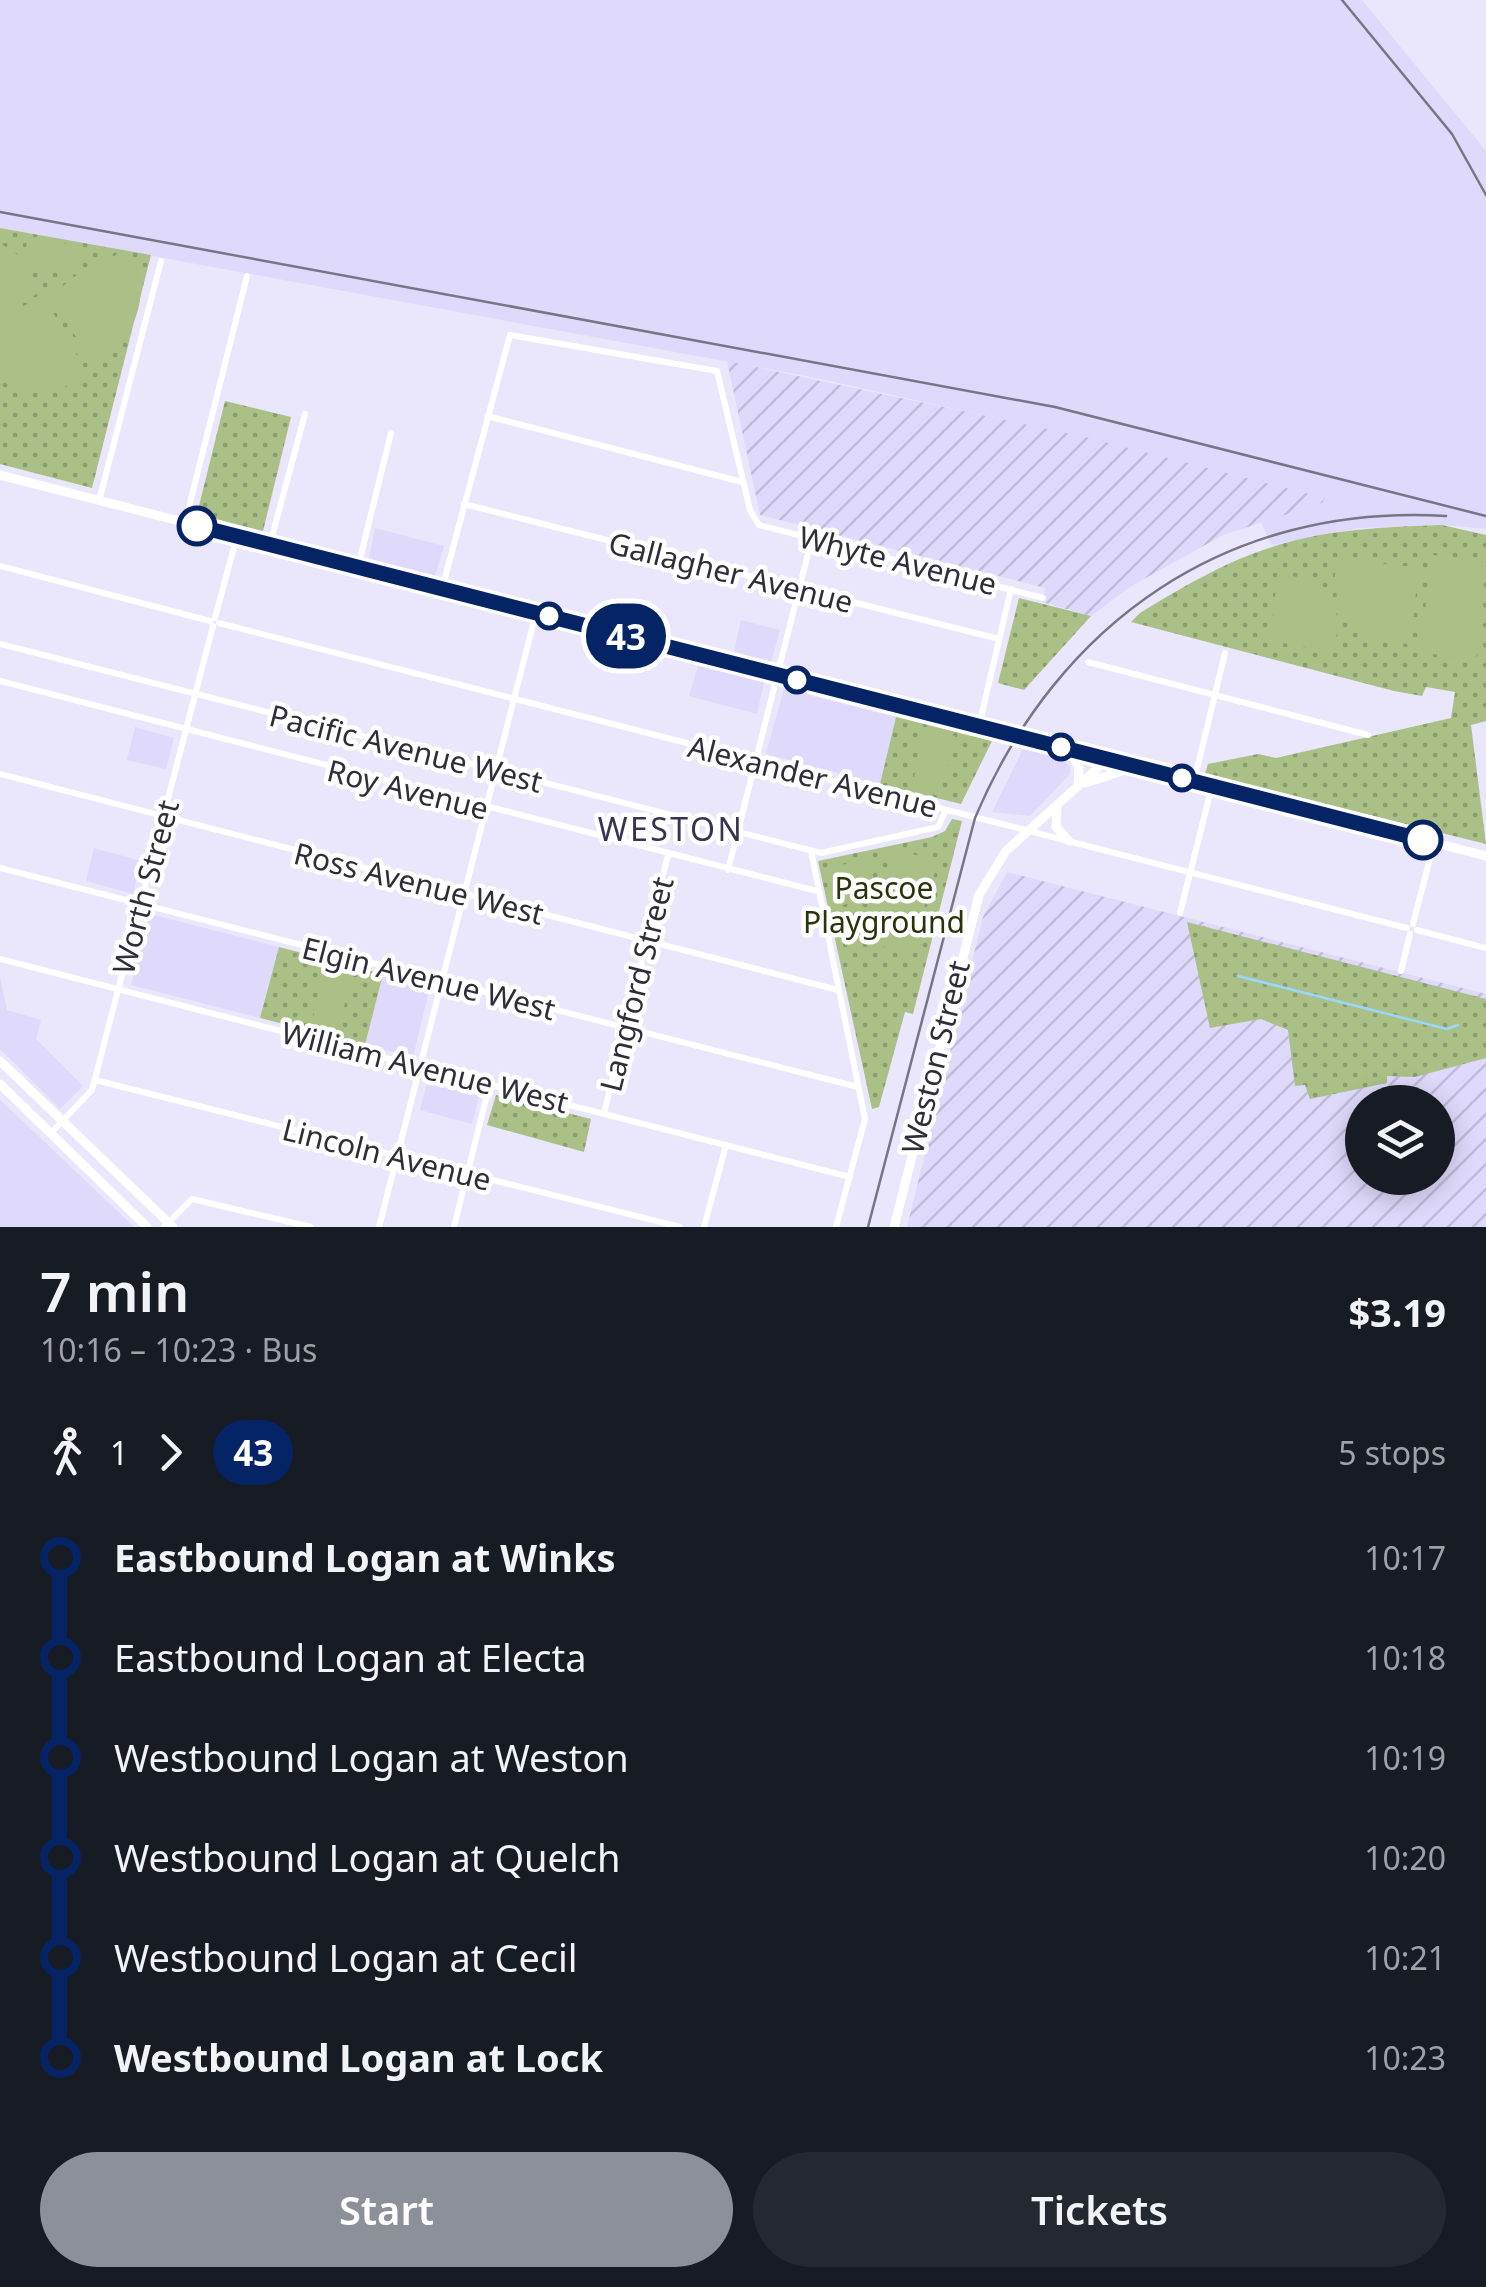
<!DOCTYPE html>
<html lang="en">
<head>
<meta charset="utf-8">
<style>
  body { margin:0; font-family:"Noto Sans",sans-serif; background:#242831; color:#f1f3f6; height:100vh; display:flex; flex-direction:column; font-size:38px; white-space:nowrap }
  * { box-sizing:border-box; margin:0 }
  p { font-size:32px; color:#9ea1a6 }
  .icon { flex:none; width:55px; height:55px; fill:none; stroke:currentColor; stroke-width:2; stroke-linecap:round; stroke-linejoin:round }
  .map { position:relative; height:1227px; overflow:hidden }
  .drawer { display:flex; flex-direction:column; background:#171b24; flex:1 }
  .drawer>* { flex:none }
  .badge { padding:0 20px; border-radius:32px; font-size:35px; line-height:65px }
  .tools { position:absolute; left:1345px; top:1085px; display:grid; gap:20px }
  .tools a { display:grid; place-items:center; width:110px; height:110px; border-radius:50%; background:#171b24; box-shadow:0 5px 25px #0003; font-size:50px }
  .map>.badge { position:absolute; translate:-50% -50%; box-shadow:0 0 0 5px #fff }
  .legs { display:flex; align-items:center; gap:15px; height:110px; padding:0 40px; font-size:32px }
  .legs p { margin-inline-start:auto }
  .headline { display:flex; align-items:center; justify-content:space-between; height:170px; padding:0 40px }
  h1 { font-size:55px; font-weight:600; line-height:75px }
  .cta { display:flex; gap:20px; margin-top:auto; padding:20px 40px }
  .cta a { flex:1; height:115px; border-radius:60px; background:#8c9099; color:#fff; font-size:40px; font-weight:600; line-height:115px; text-align:center }
  .cta a+a { background:#242831; color:#f1f3f6 }
  ul { padding:0 40px; list-style:none }
  li { display:flex; align-items:center; gap:35px; height:100px; font-size:38px }
  li i { display:grid; place-items:center; width:15px; height:100%; margin:0 12px; background:currentColor }
  li i::after { content:''; width:25px; height:25px; margin:-12px; border:8px solid; border-radius:50%; background:#171b24 }
  li p { margin-inline-start:auto }
  li:first-child i { background:linear-gradient(#0000 50%,currentColor 0) }
  li:last-child i { background:linear-gradient(currentColor 50%,#0000 0) }
  .map>svg:first-child { display:block }
  .built { fill:#dfd9fb }
  .industrial { fill:url(#industrial-furrows); fill-rule:evenodd }
  .green { fill:url(#green-dots) }
  .pitch { fill:#aac086 }
  .lines { fill:none; stroke-linecap:round; stroke-linejoin:round }
  .stream { stroke:#9ad6ff; stroke-width:2.5 }
  .street { stroke:#fff; stroke-width:6 }
  .secondary { stroke:#fff; stroke-width:9 }
  .rail { stroke:#787585; stroke-width:2.5 }
  .line-1-casing { stroke:#fff; stroke-width:22 }
  .line-1 { stroke:#052465; stroke-width:15 }
  .stop-1-dot { fill:#fff; stroke:#052465; stroke-width:5 }
  .labels { text-anchor:middle; dominant-baseline:central; stroke-width:9; stroke-linejoin:round; paint-order:stroke }
  .street-label { font-size:30px; fill:#2f2d3a; stroke:#fff }
  .park-label { font-size:30px; fill:#273508; stroke:#fff }
  .neighbourhood-label { font-size:32px; letter-spacing:2.5px; fill:#3a334f; stroke:#fff }
</style>
</head>
<body>
<div class="map">
<svg width="1486" height="1227" viewBox="0 0 1486 1227">
  <defs>
    <pattern id="industrial-furrows" width="10" height="10" patternUnits="userSpaceOnUse" patternTransform="scale(2.5)"><rect width="10" height="10" fill="#dfd9fb"/><path d="M-1 1l2-2M0 10L10 0M9 11l2-2" fill="none" stroke="#c0bbd8"/></pattern>
    <pattern id="green-dots" width="8" height="8" patternUnits="userSpaceOnUse" patternTransform="scale(2.5)"><rect width="8" height="8" fill="#aac086"/><path d="M2 2h.1M6 6h.1" fill="none" stroke="#8b9c6f" stroke-width="1.8" stroke-linecap="round"/></pattern>
  </defs>
  <rect width="100%" height="100%" fill="#eae6fb"/>
  <g class="built">
    <path d="M0 0H1362L1486 151V529L1442 525 1360 528 1271 545 1261 522 1322 503 1085 438 812 377 0 228Z"/>
    <path d="M375 528 444 546 435 576 369 559Z"/>
    <path d="M741 620 780 630 771 662 734 652Z"/>
    <path d="M698 666 764 682 757 714 689 696Z"/>
    <path d="M784 689 896 717 880 784 766 754Z"/>
    <path d="M135 727 174 738 166 769 127 760Z"/>
    <path d="M1023 749 1062 759 1070 767V774L1030 816 992 812Z"/>
    <path d="M94 848 141 861 133 894 86 881Z"/>
    <path d="M150 914 279 947 260 1018 131 985Z"/>
    <path d="M383 974 430 987 413 1057 365 1045Z"/>
    <path d="M0 977 7 1010 41 1020 36 1039 83 1086 60 1109 0 1049Z"/>
    <path d="M429 1076 481 1090 472 1124 420 1110Z"/>
    <path d="M0 1100 32 1130 134 1227H0Z"/>
  </g>
  <g class="industrial">
    <path d="M727 361 1085 437 1325 498 1322 503 1223 535 1133 585 1091 616 1042 602 1045 588 760 515Z"/>
    <path d="M1007 872 1486 994V1227H907L983 917ZM1362 1102H1438V1178H1362Z"/>
  </g>
  <g class="green">
    <path d="M0 228 151 255 92 488 0 464Z"/>
    <path d="M225 401 291 417 263 531 197 514Z"/>
    <path d="M1442 525 1486 535V721L1471 725 1486 844 1205 774 1208 764 1258 754 1276 758 1451 718 1455 692 1426 687 1422 696 1394 691 1131 622 1140 613C1256 541 1306 529 1442 525Z"/>
    <path d="M1019 598 1091 616 1024 690 998 683Z"/>
    <path d="M896 717 992 741 961 804 880 784Z"/>
    <path d="M952 819 962 821 913 1014 905 1012 879 1107 872 1109 818 861 932 837 945 831Z"/>
    <path d="M1187 922 1486 999V1058L1415 1077 1387 1076V1083L1310 1099 1305 1085 1295 1086 1288 1030 1261 1019 1210 1028Z"/>
    <path d="M279 947 383 974 365 1045 260 1018Z"/>
    <path d="M496 1095 591 1119 584 1152 487 1125Z"/>
  </g>
  <g class="pitch">
    <path d="M28 237 85 247 81 274 123 251C159 288 134 343 93 364L50 296 77 275 28 265 37 294 0 314V243L24 259Z"/>
    <path d="M39 298 46 300 88 375C60 394 31 395 0 381V318Z"/>
    <path d="M1433 555 1486 563 1476 660 1419 652Z"/>
    <path d="M1336 559 1414 567 1418 571 1411 644C1352 641 1330 618 1336 559Z"/>
    <path d="M1277 575 1301 577 1330 595 1340 625 1331 651 1271 641Z"/>
    <path d="M927 728 955 736 939 796 911 789Z"/>
    <path d="M893 848 938 862 910 954 865 941Z"/>
    <path d="M868 857 873 874 868 897 837 907 828 869Z"/>
    <path d="M326 967 352 974 338 1032 311 1025Z"/>
  </g>
  <g class="lines">
    <path class="stream" d="M1238 976 1447 1029 1458 1025"/>
    <g class="street">
      <path d="M487 416 742 482"/>
      <path d="M99 501 161 261"/>
      <path d="M464 504 999 639"/>
      <path d="M185 523 247 276"/>
      <path d="M270 544 305 414"/>
      <path d="M0 566 210 621"/>
      <path d="M358 567 391 433"/>
      <path d="M442 589 510 335 717 371 750 510 759 525 1043 598"/>
      <path d="M215 618 237 536"/>
      <path d="M219 623 1407 928"/>
      <path d="M0 644 821 853 938 827 946 810"/>
      <path d="M1088 662 1368 735"/>
      <path d="M0 681 817 891"/>
      <path d="M979 726 1011 589"/>
      <path d="M0 774 838 990"/>
      <path d="M1194 781 1225 653"/>
      <path d="M811 851 865 1119 836 1227"/>
      <path d="M0 868 858 1087"/>
      <path d="M728 870 812 538"/>
      <path d="M1180 913 1212 786"/>
      <path d="M1413 924 1434 843"/>
      <path d="M1417 930 1486 948"/>
      <path d="M0 959 850 1177"/>
      <path d="M1401 971 1410 934"/>
      <path d="M95 1080 680 1227"/>
      <path d="M604 1113 668 855"/>
      <path d="M51 1133 92 1090 213 626"/>
      <path d="M164 1227 192 1199 311 1227"/>
      <path d="M379 1227 536 613"/>
      <path d="M454 1227 490 1083"/>
      <path d="M704 1227 726 1145"/>
    </g>
    <g class="secondary">
      <path d="M0 475 1486 856"/>
      <path d="M1069 750 1079 767 1078 786"/>
      <path d="M1085 783 1132 768"/>
      <path d="M1057 805 1056 827 1069 841"/>
      <path d="M0 1061 173 1227"/>
      <path d="M0 1084 147 1227"/>
      <path d="M894 1227 979 895 1006 851 1098 768 1101 757"/>
    </g>
    <g class="rail">
      <path d="M1342 0 1452 134 1486 195"/>
      <path d="M0 212 1055 407 1486 516"/>
      <path d="M868 1227 975 818C1058 621 1229 503 1446 516"/>
    </g>
  </g>
  <g class="lines">
    <g class="line-1-casing">
      <path id="line-1" d="M197 526 1423 840"/>
    </g>
    <use href="#line-1" class="line-1"/>
  </g>
  <g class="stop-1-dot">
    <circle cx="197" cy="526" r="18"/>
    <circle cx="549" cy="616" r="12"/>
    <circle cx="797" cy="680" r="12"/>
    <circle cx="1061" cy="747" r="12"/>
    <circle cx="1182" cy="778" r="12"/>
    <circle cx="1423" cy="840" r="18"/>
  </g>
  <g class="labels">
    <g class="street-label">
      <text transform="translate(898 560) rotate(14)">Whyte Avenue</text>
      <text transform="translate(731 572) rotate(14)">Gallagher Avenue</text>
      <text transform="translate(406 748) rotate(14)">Pacific Avenue West</text>
      <text transform="translate(813 776) rotate(14)">Alexander Avenue</text>
      <text transform="translate(408 789) rotate(14)">Roy Avenue</text>
      <text transform="translate(419 883) rotate(14)">Ross Avenue West</text>
      <text transform="translate(145 887) rotate(-75)">Worth Street</text>
      <text transform="translate(429 978) rotate(14)">Elgin Avenue West</text>
      <text transform="translate(636 984) rotate(-76)">Langford Street</text>
      <text transform="translate(935 1057) rotate(-76)">Weston Street</text>
      <text transform="translate(425 1067) rotate(14)">William Avenue West</text>
      <text transform="translate(387 1154) rotate(14)">Lincoln Avenue</text>
    </g>
    <g class="park-label">
      <text x="884" y="887">Pascoe<tspan x="884" dy="34">Playground</tspan></text>
    </g>
    <g class="neighbourhood-label">
      <text x="671" y="828">WESTON</text>
    </g>
  </g>
</svg>
<div class="tools">
<a><svg class="icon" aria-label="layers" viewBox="0 0 24 24"><path d="M12 4l9 5-9 5-9-5zM3 14l9 5 9-5"/></svg></a>
</div>
<b class="badge" style="left:626px;top:636px;background:#052465;color:#fff">43</b>
</div>
<section class="drawer">
<div class="headline"><div><h1>7 min</h1><p>10:16 – 10:23 · Bus</p></div><b>$3.19</b></div>
<div class="legs"><svg class="icon" aria-label="walk" viewBox="0 0 24 24"><circle cx="13" cy="4" r="2"/><path d="M13 8l-2 6 4 7M11 14l-3 7M7 12l3-4h3l4 4"/></svg>1<svg class="icon" aria-label="forward" viewBox="0 0 24 24"><path d="M9 5l7 7-7 7"/></svg><b class="badge" style="background:#052465;color:#fff">43</b><p>5 stops</p></div>
<ul>
<li><i style="color:#052465"></i><b>Eastbound Logan at Winks</b><p>10:17</p></li>
<li><i style="color:#052465"></i><span>Eastbound Logan at Electa</span><p>10:18</p></li>
<li><i style="color:#052465"></i><span>Westbound Logan at Weston</span><p>10:19</p></li>
<li><i style="color:#052465"></i><span>Westbound Logan at Quelch</span><p>10:20</p></li>
<li><i style="color:#052465"></i><span>Westbound Logan at Cecil</span><p>10:21</p></li>
<li><i style="color:#052465"></i><b>Westbound Logan at Lock</b><p>10:23</p></li>
</ul>
<div class="cta"><a>Start</a><a>Tickets</a></div>
</section>
</body>
</html>
